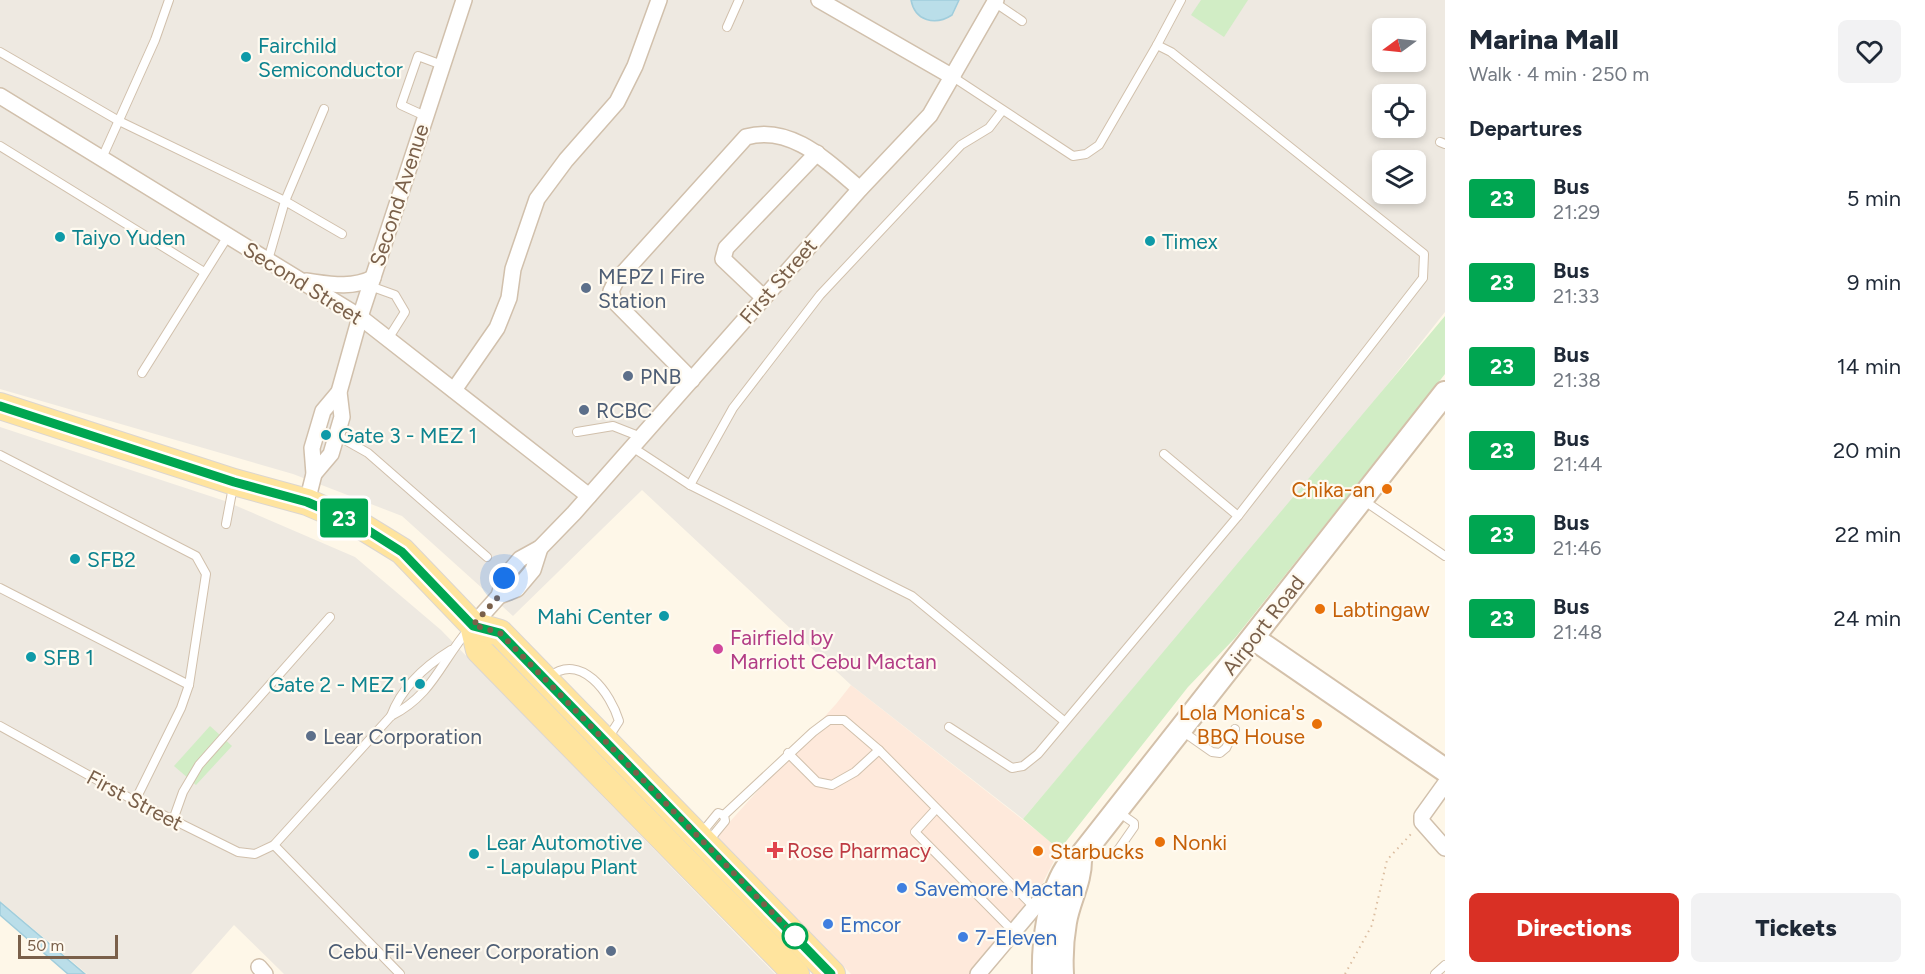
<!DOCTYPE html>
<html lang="en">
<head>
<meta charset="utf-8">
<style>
  body { margin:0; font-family:Figtree,sans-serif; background:#f2f2f3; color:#1f2937; height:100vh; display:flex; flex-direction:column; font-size:22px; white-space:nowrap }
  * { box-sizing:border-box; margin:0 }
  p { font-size:20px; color:#747a83 }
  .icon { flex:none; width:33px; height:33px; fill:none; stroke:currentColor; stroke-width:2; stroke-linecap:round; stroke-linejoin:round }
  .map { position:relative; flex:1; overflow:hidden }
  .drawer { display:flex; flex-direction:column; background:#fff; width:480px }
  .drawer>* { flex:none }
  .badge { padding:0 12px; border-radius:4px; font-size:21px; line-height:39px }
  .needle { width:39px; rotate:255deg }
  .controls { position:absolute; left:1372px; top:18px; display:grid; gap:12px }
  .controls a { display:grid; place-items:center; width:54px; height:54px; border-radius:9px; background:#fff; box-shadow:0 3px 9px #0003; font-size:30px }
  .scale { position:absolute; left:18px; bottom:15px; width:100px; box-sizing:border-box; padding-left:6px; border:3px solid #7a604a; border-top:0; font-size:16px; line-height:21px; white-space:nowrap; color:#7a604a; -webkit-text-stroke:4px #fffaf0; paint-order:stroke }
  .you { position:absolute; width:30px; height:30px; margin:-15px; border:4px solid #fff; border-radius:50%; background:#1a73e8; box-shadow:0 0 0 9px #1a73e833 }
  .map>.badge { position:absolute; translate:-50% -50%; box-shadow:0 0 0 3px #fff }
  h2 { padding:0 24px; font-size:22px; line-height:54px }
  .round { display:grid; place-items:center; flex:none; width:63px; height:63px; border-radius:9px; background:#f2f2f3 }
  .headline { display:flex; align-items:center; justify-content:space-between; height:102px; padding:0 24px }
  h1 { font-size:28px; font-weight:800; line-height:45px }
  .action { display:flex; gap:12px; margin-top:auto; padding:12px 24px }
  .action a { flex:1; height:69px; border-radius:9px; background:#d93025; color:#fff; font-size:24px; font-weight:800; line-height:69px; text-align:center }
  .action a+a { background:#f2f2f3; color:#1f2937 }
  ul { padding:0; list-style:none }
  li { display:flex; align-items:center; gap:18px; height:84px; padding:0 24px }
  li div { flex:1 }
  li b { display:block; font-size:22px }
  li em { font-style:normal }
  li .badge { min-width:66px; font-weight:700; text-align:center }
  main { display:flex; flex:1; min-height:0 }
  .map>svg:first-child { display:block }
  .commercial { fill:#fee9db }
  .industrial { fill:#eee9e1; fill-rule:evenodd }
  .green { fill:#d1edc5 }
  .water { fill:#badee9; stroke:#a0cddc; stroke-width:1.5 }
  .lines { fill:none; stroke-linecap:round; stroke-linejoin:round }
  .lane-casing { stroke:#d1c0ac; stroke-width:10 }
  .street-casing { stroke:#d1c0ac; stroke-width:18 }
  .secondary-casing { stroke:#d4c1aa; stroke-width:26 }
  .primary-casing { stroke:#dcd6d0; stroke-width:28 }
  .path { stroke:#dbbda0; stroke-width:2; stroke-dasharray:1.5 4.5; stroke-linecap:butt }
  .lane { stroke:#fff; stroke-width:8 }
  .street { stroke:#fff; stroke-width:15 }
  .secondary { stroke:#fff; stroke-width:22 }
  .primary { stroke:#ffe49e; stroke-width:26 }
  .line-casing { stroke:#fff; stroke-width:14 }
  .line { stroke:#00a651; stroke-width:9 }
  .walk { stroke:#7a604a; stroke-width:6; stroke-dasharray:0 10.8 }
  .culture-dot { fill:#0f9aa8; stroke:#fffaf0; stroke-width:2 }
  .service-dot { fill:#5c6f8a; stroke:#fffaf0; stroke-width:2 }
  .food-dot { fill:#e8710a; stroke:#fffaf0; stroke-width:2 }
  .hotel-dot { fill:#d1479c; stroke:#fffaf0; stroke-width:2 }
  .health-dot { fill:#e0444e; stroke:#fffaf0; stroke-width:2 }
  .shop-dot { fill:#3f7fe0; stroke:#fffaf0; stroke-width:2 }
  .stop-dot { fill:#fff; stroke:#00a651; stroke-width:3 }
  .labels { text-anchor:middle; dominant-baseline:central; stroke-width:4.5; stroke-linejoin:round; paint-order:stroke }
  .culture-label { font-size:21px; fill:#0d838f; stroke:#fffaf0; text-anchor:start }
  .street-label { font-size:21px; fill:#7a604a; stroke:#fffaf0 }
  .service-label { font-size:21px; fill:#4e5e75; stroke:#fffaf0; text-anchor:start }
  .food-label { font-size:21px; fill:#c56008; stroke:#fffaf0; text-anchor:start }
  .hotel-label { font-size:21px; fill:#b23c85; stroke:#fffaf0; text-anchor:start }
  .health-label { font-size:21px; fill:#be3a42; stroke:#fffaf0; text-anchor:start }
  .shop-label { font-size:21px; fill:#366cbe; stroke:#fffaf0; text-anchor:start }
</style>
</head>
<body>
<main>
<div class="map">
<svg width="1445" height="974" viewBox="0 0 1445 974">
  <rect width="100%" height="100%" fill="#fef7e8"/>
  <path class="commercial" d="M851 685 1060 849 1036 896 972 974H851L717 836 836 704Z"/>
  <g class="industrial">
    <path d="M0 0H1445V312L1353 428 1023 819 851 685 642 490 513 616 402 516 293 474 0 389ZM1383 28H1416V62H1383ZM1383 94H1416V128H1383ZM1383 160H1416V194H1383Z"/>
    <path d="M0 427 225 501 355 557 441 630 775 974H284L234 925 191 974H87L0 901Z"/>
  </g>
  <g class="green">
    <path d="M1201 0H1248L1224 37 1191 15Z"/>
    <path d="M1445 316V374L1235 638 1188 687 1060 849 1055 846 1023 819Z"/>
    <path d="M210 726 232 746 196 785 174 766Z"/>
  </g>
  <g class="water">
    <path d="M911 0H959L952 15C935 26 915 21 911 0Z"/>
    <path d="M0 902 85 974H68L0 915Z"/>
  </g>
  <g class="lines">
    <g class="lane-casing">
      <g id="lane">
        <path d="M994 2 1022 21"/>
        <path d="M727 27 739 0"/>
        <path d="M1157 45 1181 0"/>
        <path d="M0 52 119 121 285 201 342 234"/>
        <path d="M425 116 401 105 418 56 442 65"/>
        <path d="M1440 142 1445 144"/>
        <path d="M0 146 204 272"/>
        <path d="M102 158 155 40 169 0"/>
        <path d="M268 260 285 201 324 109"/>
        <path d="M370 286 395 295 405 312 388 339"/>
        <path d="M142 373 228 236"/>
        <path d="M577 432 613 426 641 437"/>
        <path d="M336 435 368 453 487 557"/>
        <path d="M632 447 690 485 912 596 1064 721"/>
        <path d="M1164 454 1238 516"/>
        <path d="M0 455 196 556 206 574 189 685 181 708 135 801"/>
        <path d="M690 485 733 408 820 295 961 145 989 128 1002 111"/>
        <path d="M1363 500 1445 556"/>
        <path d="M226 524 233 487"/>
        <path d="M0 588 189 685"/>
        <path d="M549 677C581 651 611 694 619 721L608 738"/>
        <path d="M391 716C402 686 425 666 451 650"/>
        <path d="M0 726 135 801 238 852 255 854 274 845 391 716C433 695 441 661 469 629"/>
        <path d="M949 727 1012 768 1023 766 1038 754 1238 516 1423 278 1424 254 1171 52 1157 45 1099 145 1086 154 1073 156 953 77"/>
        <path d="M1182 731 1212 752 1220 753 1226 748 1235 729"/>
        <path d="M788 753 817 782 832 785 855 772 879 750"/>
        <path d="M936 809 915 832 1014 932"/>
        <path d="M1117 811 1134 823V827L1118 850"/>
        <path d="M173 820 183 792 199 765 330 617"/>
        <path d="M705 834 704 830 718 813 724 815"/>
        <path d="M706 836 711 838 725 821 724 815 813 732 829 720H844L879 750 1035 908"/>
        <path d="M274 845 400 974"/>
        <path d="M1435 974 1445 965"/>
      </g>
    </g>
    <g class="street-casing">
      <g id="street">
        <path d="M819 0 953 77"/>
        <path d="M0 96 360 317 589 496"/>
        <path d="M306 281C329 284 351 289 373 278"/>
        <path d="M764 298 723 259 726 248 817 153"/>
        <path d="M692 380 614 301 611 291 616 281 746 137C791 124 828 162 860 189"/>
        <path d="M454 390 497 328 509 298 513 269 537 199 566 160 617 102 635 66 659 0"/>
        <path d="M314 474 331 454 342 417 339 392 360 317 464 0"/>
        <path d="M307 502 314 474 312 448 323 411 339 392"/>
        <path d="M499 596 504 578 520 559 540 548 574 513 860 189 930 115 996 0"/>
        <path d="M473 625 499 596 517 589 533 570 540 548"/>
        <path d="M1445 784 1422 816V822L1445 848"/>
        <path d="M259 967 265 974"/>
        <path d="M978 974 1048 891 1058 888"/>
      </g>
    </g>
    <g class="secondary-casing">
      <g id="secondary">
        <path d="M1253 638 1445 770"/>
        <path d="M1044 974C1043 943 1049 896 1066 869 1069 864 1075 861 1080 857L1445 393"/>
        <path d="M1062 974C1061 956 1062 939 1065 922 1069 899 1081 881 1080 857"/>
      </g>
    </g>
    <g class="primary-casing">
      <g id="primary">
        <path d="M0 406 234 482 307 502 358 524 402 551 473 625 479 650 796 974"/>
        <path d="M473 625 500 633 832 974"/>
      </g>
    </g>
    <path class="path" d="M1345 974 1372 925 1387 860 1412 833"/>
    <use href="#lane" class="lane"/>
    <use href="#street" class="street"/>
    <use href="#secondary" class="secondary"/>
    <use href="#primary" class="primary"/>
  </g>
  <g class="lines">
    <g class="line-casing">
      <path id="line" d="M0 406 234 482 307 502 358 524 402 552 473 626 500 633 831 974"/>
    </g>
    <use href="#line" class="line"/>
    <path class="walk" d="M504 578 499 596 473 625 500 633 795 936"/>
  </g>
  <g class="culture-dot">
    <circle cx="246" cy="57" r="6"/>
    <circle cx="60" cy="237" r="6"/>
    <circle cx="1150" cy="241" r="6"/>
    <circle cx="326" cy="435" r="6"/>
    <circle cx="75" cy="559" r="6"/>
    <circle cx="664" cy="616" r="6"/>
    <circle cx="31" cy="657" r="6"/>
    <circle cx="420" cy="684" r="6"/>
    <circle cx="474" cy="854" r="6"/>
  </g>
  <g class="service-dot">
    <circle cx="586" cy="288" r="6"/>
    <circle cx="628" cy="376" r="6"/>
    <circle cx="584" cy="410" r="6"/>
    <circle cx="311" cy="736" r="6"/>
    <circle cx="611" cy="951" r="6"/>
  </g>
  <g class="food-dot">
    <circle cx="1387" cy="489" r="6"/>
    <circle cx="1320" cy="609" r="6"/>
    <circle cx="1317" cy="724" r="6"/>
    <circle cx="1160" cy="842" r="6"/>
    <circle cx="1038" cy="851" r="6"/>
  </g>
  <circle class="hotel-dot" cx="718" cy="649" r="6"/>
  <path class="health-dot" d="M772 841h6v6h6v6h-6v6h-6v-6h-6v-6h6z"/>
  <g class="shop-dot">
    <circle cx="902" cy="888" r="6"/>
    <circle cx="828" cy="924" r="6"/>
    <circle cx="963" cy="937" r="6"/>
  </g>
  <circle class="stop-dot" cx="795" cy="936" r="12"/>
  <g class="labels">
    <g class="culture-label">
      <text x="258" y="45">Fairchild<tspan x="258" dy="24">Semiconductor</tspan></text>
      <text x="72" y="237">Taiyo Yuden</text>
      <text x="1162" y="241">Timex</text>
      <text x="338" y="435">Gate 3 - MEZ 1</text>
      <text x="87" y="559">SFB2</text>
      <text x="652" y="616" text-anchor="end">Mahi Center</text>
      <text x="43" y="657">SFB 1</text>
      <text x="408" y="684" text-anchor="end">Gate 2 - MEZ 1</text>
      <text x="486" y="842">Lear Automotive<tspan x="486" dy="24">- Lapulapu Plant</tspan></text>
    </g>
    <g class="street-label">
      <text transform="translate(399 195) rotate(-72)">Second Avenue</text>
      <text transform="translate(778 281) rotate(-49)">First Street</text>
      <text transform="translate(303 283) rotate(32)">Second Street</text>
      <text transform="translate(1263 625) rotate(-52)">Airport Road</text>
      <text transform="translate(135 800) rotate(28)">First Street</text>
    </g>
    <g class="service-label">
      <text x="598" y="276">MEPZ I Fire<tspan x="598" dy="24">Station</tspan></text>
      <text x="640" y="376">PNB</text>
      <text x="596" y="410">RCBC</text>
      <text x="323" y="736">Lear Corporation</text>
      <text x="599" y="951" text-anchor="end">Cebu Fil-Veneer Corporation</text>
    </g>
    <g class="food-label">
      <text x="1375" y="489" text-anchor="end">Chika-an</text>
      <text x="1332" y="609">Labtingaw</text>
      <text x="1305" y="712" text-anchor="end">Lola Monica's<tspan x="1305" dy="24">BBQ House</tspan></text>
      <text x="1172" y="842">Nonki</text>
      <text x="1050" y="851">Starbucks</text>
    </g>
    <g class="hotel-label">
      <text x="730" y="637">Fairfield by<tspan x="730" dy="24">Marriott Cebu Mactan</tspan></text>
    </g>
    <g class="health-label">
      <text x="787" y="850">Rose Pharmacy</text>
    </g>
    <g class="shop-label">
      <text x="914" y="888">Savemore Mactan</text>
      <text x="840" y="924">Emcor</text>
      <text x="975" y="937">7-Eleven</text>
    </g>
  </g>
</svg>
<div class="controls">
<a><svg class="needle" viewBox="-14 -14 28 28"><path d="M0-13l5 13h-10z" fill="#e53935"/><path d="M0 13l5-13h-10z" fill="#747a83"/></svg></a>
<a><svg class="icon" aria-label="locate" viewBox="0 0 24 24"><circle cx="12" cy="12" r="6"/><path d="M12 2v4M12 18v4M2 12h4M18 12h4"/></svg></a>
<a><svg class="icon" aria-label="layers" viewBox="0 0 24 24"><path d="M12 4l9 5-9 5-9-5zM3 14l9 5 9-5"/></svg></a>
</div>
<div class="scale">50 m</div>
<div class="you" style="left:504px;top:578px"></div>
<b class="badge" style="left:344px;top:518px;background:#00a651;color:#fff">23</b>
</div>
<section class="drawer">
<div class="headline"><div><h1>Marina Mall</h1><p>Walk · 4 min · 250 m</p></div><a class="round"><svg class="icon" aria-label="heart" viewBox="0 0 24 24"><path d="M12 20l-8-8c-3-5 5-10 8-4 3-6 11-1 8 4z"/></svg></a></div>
<h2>Departures</h2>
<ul>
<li><span class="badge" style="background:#00a651;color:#fff">23</span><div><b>Bus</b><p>21:29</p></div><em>5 min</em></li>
<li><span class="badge" style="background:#00a651;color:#fff">23</span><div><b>Bus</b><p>21:33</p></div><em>9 min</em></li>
<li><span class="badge" style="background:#00a651;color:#fff">23</span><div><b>Bus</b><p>21:38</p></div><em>14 min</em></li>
<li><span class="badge" style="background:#00a651;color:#fff">23</span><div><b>Bus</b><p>21:44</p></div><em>20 min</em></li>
<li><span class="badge" style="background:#00a651;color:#fff">23</span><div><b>Bus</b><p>21:46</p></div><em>22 min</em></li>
<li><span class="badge" style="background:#00a651;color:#fff">23</span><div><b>Bus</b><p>21:48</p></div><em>24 min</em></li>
</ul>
<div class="action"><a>Directions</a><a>Tickets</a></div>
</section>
</main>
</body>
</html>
